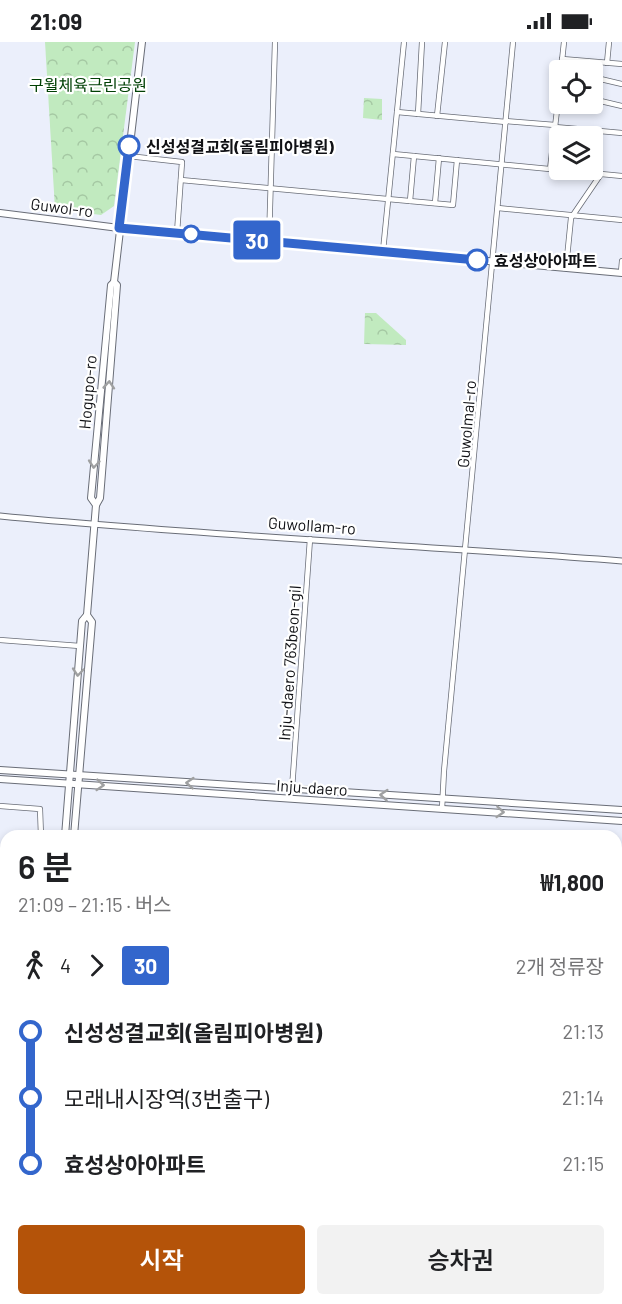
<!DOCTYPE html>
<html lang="ko">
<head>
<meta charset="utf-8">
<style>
  body { margin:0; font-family:Barlow,"Noto Sans KR",sans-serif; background:#f2f2f2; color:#202124; height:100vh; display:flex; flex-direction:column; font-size:22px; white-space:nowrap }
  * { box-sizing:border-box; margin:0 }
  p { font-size:20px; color:#757577 }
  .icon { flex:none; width:33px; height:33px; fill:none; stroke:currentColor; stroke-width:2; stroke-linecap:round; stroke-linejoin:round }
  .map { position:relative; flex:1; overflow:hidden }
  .side { position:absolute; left:0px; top:788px; width:622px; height:476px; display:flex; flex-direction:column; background:#fff; border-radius:18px 18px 0 0; box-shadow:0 3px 9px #0003 }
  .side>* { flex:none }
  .badge { padding:0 12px; border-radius:4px; font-size:21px; line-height:39px }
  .tools { position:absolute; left:549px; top:18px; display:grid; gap:12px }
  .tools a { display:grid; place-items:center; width:54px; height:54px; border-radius:6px; background:#fff; box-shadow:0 3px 9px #0003; font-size:30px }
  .map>.badge { position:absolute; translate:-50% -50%; box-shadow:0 0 0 3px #fff }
  .legs { display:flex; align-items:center; gap:9px; height:66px; padding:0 18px; font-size:20px }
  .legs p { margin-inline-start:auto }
  .summary { display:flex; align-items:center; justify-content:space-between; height:102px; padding:0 18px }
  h1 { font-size:33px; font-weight:600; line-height:45px }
  .cta { display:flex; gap:12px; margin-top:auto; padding:12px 18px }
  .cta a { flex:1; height:69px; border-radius:6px; background:#b45309; color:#fff; font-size:24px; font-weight:600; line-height:69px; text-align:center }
  .cta a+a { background:#f2f2f2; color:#202124 }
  ul { padding:0 18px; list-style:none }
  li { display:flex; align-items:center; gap:21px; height:66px; font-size:22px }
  li i { display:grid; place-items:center; width:9px; height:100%; margin:0 8px; background:currentColor }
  li i::after { content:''; width:15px; height:15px; margin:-8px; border:4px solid; border-radius:50%; background:#fff }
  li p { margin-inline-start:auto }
  li:first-child i { background:linear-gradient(#0000 50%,currentColor 0) }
  li:last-child i { background:linear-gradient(currentColor 50%,#0000 0) }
  .status { display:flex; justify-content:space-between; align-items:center; height:42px; padding:0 30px; background:#fff; direction:ltr }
  .status svg { height:16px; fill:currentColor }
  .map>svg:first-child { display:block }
  .forest { fill:url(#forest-crowns) }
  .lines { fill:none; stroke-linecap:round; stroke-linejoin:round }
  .minor-casing { stroke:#696d77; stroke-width:6 }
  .tertiary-casing { stroke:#696d77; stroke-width:7 }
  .secondary-casing { stroke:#696d77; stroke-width:8 }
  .minor { stroke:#fff; stroke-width:4.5 }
  .tertiary { stroke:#fff; stroke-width:5 }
  .secondary { stroke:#fff; stroke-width:6 }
  .oneway { stroke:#9fa0a1 }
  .line-1-casing { stroke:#fff; stroke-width:14 }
  .line-1 { stroke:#36c; stroke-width:9 }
  .stop-1-dot { fill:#fff; stroke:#36c; stroke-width:3 }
  .labels { text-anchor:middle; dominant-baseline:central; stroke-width:4.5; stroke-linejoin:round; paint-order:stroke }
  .park-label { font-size:16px; fill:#014105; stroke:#fff }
  .stop-label { font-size:16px; font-weight:bold; fill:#101115; stroke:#fff; text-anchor:start }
  .street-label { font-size:16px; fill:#101115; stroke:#fff }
</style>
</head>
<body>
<div class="status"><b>21:09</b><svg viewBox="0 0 49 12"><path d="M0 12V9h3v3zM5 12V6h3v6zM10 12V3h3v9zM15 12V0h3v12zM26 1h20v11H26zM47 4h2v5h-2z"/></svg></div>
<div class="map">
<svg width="622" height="1262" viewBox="0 0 622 1262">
  <defs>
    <pattern id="forest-crowns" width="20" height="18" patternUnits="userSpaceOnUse" patternTransform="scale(1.5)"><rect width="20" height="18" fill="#c1eabf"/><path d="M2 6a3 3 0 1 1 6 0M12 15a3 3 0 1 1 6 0" fill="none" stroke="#a5c8a3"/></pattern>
  </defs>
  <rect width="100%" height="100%" fill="#ebeffb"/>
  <g class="forest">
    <path d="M45 0H135L114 164 101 173 55 167Z"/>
    <path d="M364 56 382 57V78L363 76Z"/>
    <path d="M365 271H376L406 298V303L364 302Z"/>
    <path d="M622 831V957L617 972 616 834Z"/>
    <path d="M0 844 6 845V965L0 960Z"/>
  </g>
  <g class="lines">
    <g class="minor-casing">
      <g id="minor">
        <path d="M562 17 622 22"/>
        <path d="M607 21 609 0"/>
        <path d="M561 28 564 0"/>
        <path d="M592 35 622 42"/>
        <path d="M592 57 622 64"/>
        <path d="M397 70 506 80"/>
        <path d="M418 72 422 0"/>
        <path d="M437 74 445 0"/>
        <path d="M506 79 555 83"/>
        <path d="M555 85 622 91"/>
        <path d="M393 112 622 134"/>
        <path d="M128 114 182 120 177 191"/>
        <path d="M550 127 560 43"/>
        <path d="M181 138 453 163 457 118"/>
        <path d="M410 159 414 114"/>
        <path d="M435 161 439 116"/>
        <path d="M498 166 622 178"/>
        <path d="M269 199 275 0"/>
        <path d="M383 209 404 0"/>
        <path d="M566 226 571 176 601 132"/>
        <path d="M621 230 622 219"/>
        <path d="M0 598 80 604"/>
        <path d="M292 747 310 497"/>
        <path d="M0 764 40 767 41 794"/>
        <path d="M442 767 444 729 513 0"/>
        <path d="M0 840 6 841"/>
        <path d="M0 1081 6 1082"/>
        <path d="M0 1213H5"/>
      </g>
    </g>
    <g class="tertiary-casing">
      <path id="tertiary" d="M0 474C207 494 415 503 622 519"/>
    </g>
    <g class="secondary-casing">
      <g id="secondary">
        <path d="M0 171 119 186 622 231"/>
        <path d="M96 463 91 456 111 243 114 240"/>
        <path d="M0 728 622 768"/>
        <path d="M0 737 622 779"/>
        <path d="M65 794 82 579 87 573 96 463 100 456 117 243 114 240 142 0"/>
        <path d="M74 794 92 580 87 573"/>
        <path d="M0 1244H6"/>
        <path d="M26 1262V1257"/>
        <path d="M34 1262 35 1257"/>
      </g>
    </g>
    <use href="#minor" class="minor"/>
    <use href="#tertiary" class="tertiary"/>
    <use href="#secondary" class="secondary"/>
  </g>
  <defs><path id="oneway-chevron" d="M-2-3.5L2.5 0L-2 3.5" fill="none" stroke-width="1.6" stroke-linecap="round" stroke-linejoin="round" transform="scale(1.5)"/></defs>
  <g class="oneway">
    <use href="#oneway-chevron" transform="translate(109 343) rotate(-86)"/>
    <use href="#oneway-chevron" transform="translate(94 422) rotate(95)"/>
    <use href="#oneway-chevron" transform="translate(78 630) rotate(95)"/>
    <use href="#oneway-chevron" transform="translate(190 741) rotate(-176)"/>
    <use href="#oneway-chevron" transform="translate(100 743) rotate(4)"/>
    <use href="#oneway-chevron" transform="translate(384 753) rotate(-176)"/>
    <use href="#oneway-chevron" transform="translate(500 770) rotate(4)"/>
  </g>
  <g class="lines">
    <g class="line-1-casing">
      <path id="line-1" d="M129 104 119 186 477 218"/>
    </g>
    <use href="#line-1" class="line-1"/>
  </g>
  <g class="stop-1-dot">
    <circle cx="129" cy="104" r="10"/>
    <circle cx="191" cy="192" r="8"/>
    <circle cx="477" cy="218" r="10"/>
  </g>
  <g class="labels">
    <g class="park-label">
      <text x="88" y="42">구월체육근린공원</text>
    </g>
    <g class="stop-label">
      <text x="146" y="104">신성성결교회(올림피아병원)</text>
      <text x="494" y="218">효성상아아파트</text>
    </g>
    <g class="street-label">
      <text transform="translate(62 165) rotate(7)">Guwol-ro</text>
      <text transform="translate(87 350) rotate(-85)">Hogupo-ro</text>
      <text transform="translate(466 382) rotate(-85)">Guwolmal-ro</text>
      <text transform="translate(312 483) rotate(4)">Guwollam-ro</text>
      <text transform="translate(289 621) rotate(-86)">Inju-daero 763beon-gil</text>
      <text transform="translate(312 745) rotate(4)">Inju-daero</text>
    </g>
  </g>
</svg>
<div class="tools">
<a><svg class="icon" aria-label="locate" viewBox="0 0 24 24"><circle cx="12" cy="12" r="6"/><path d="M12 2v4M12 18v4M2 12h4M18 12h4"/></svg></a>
<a><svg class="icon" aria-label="layers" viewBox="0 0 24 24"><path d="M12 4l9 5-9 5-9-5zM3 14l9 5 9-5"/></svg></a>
</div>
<b class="badge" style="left:257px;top:198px;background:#36c;color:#fff">30</b>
<section class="side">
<div class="summary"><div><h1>6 분</h1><p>21:09 – 21:15 · 버스</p></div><b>₩1,800</b></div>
<div class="legs"><svg class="icon" aria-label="walk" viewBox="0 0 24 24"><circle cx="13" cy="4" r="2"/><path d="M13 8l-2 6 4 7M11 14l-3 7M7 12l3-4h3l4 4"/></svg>4<svg class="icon" aria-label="forward" viewBox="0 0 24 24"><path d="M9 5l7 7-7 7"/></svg><b class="badge" style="background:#36c;color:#fff">30</b><p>2개 정류장</p></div>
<ul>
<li><i style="color:#36c"></i><b>신성성결교회(올림피아병원)</b><p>21:13</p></li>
<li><i style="color:#36c"></i><span>모래내시장역(3번출구)</span><p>21:14</p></li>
<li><i style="color:#36c"></i><b>효성상아아파트</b><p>21:15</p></li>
</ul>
<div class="cta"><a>시작</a><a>승차권</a></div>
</section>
</div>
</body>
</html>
